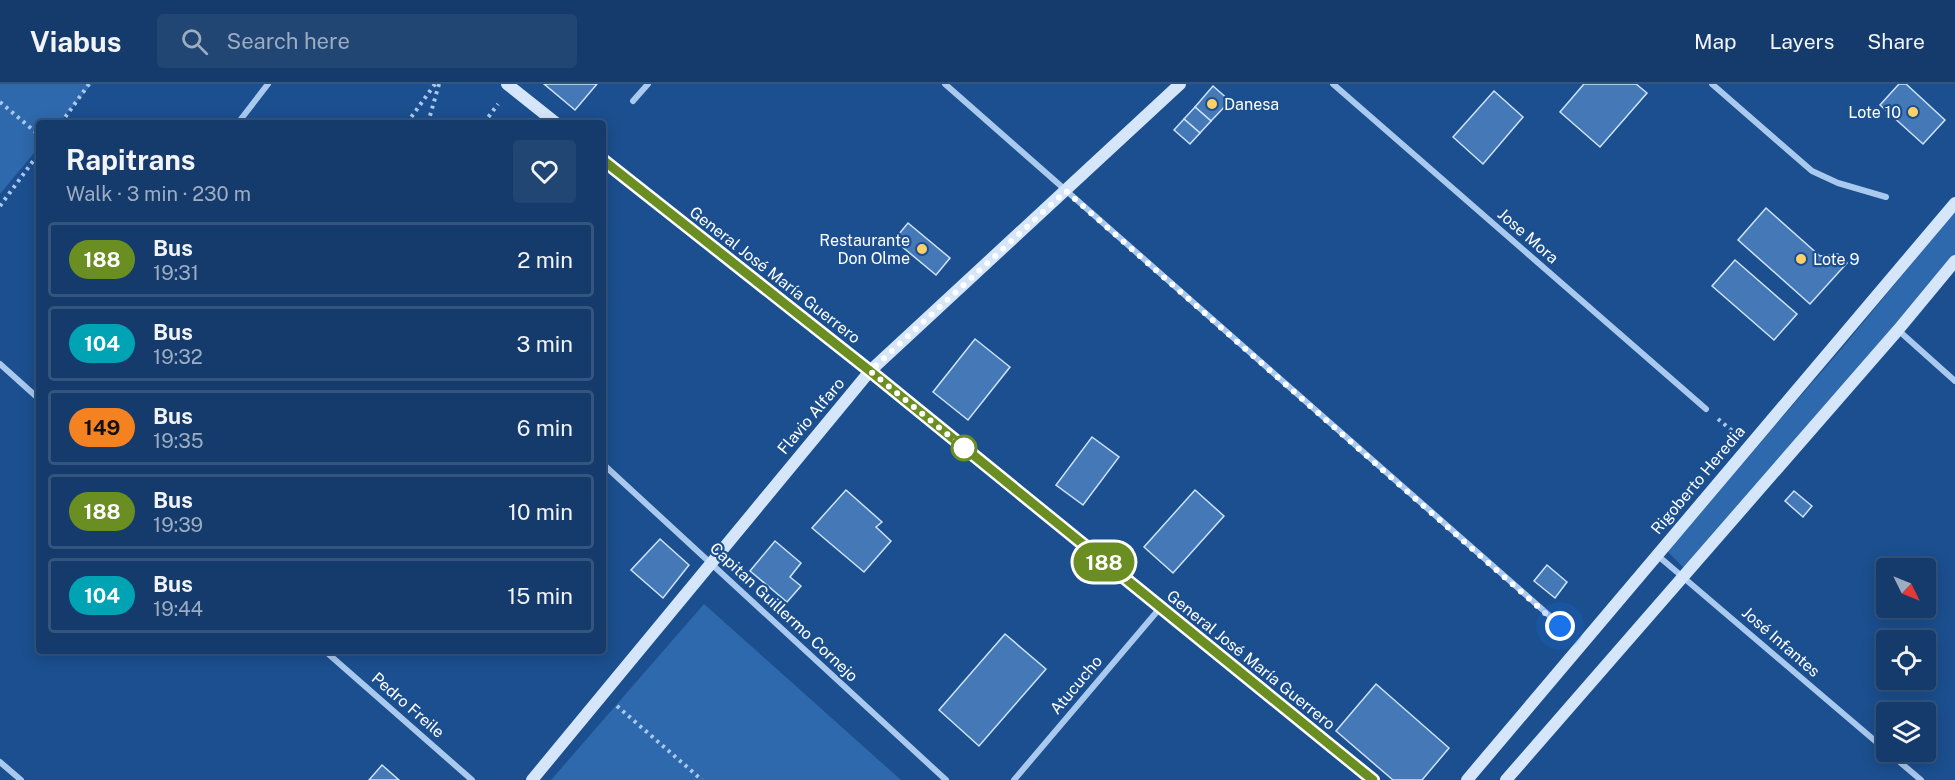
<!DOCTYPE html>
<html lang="en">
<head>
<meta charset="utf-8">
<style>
  body { margin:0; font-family:"Public Sans",sans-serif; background:#214673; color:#f1f3f6; height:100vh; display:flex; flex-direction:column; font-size:22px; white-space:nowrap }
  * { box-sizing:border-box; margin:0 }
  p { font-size:20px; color:#9dadc1 }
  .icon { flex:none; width:33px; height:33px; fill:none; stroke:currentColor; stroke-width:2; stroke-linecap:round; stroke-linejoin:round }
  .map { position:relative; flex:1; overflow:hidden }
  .panel { position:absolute; left:36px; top:36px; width:570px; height:534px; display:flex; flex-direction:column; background:#143b6b; border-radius:6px; box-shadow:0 3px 15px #0003,0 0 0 2px #33557e }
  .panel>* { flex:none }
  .badge { padding:0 12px; border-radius:20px; font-size:21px; line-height:39px }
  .needle { width:39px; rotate:133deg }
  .tools { position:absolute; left:1876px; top:474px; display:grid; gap:12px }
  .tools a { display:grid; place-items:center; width:60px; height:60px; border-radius:6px; background:#143b6b; box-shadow:0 3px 15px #0003,0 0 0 2px #33557e; font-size:30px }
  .you { position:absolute; width:30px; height:30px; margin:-15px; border:4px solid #fff; border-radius:50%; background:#1a73e8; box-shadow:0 0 0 9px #1a73e833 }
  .map>.badge { position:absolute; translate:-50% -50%; box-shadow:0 0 0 3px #fff }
  .round { display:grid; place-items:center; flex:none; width:63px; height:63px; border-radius:6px; background:#214673 }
  .head { display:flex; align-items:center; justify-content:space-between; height:102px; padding:0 30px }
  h1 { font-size:28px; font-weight:700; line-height:45px }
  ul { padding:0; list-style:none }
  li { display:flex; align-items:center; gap:18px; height:75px; margin:0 12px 9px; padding:0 18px; border:3px solid #33557e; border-radius:6px }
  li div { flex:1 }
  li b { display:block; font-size:22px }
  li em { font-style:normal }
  li .badge { min-width:66px; font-weight:700; text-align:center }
  header { display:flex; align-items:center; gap:36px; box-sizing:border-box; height:84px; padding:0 30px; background:#143b6b; border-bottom:2px solid #33557e }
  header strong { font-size:28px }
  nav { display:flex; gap:33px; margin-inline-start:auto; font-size:21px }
  .search { width:420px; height:54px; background:#214673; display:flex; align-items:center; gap:15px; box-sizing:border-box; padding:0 21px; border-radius:6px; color:#9dadc1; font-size:22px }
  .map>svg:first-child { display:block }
  .park { fill:#2e69ad }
  .building { fill:#4478b7; stroke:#cfe3fa; stroke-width:1.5 }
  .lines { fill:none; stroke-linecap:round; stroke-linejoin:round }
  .path { stroke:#a9c9ee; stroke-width:4; stroke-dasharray:3 4.5; stroke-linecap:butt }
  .street { stroke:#a9c9ee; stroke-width:6 }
  .secondary { stroke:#d6e6fa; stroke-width:12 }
  .line-casing { stroke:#fff; stroke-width:14 }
  .line { stroke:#6b8e23; stroke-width:9 }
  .walk { stroke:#fff; stroke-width:6; stroke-dasharray:0 10.8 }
  .poi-dot { fill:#ffd166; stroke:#1b4f8f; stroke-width:2 }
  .stop-dot { fill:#fff; stroke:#6b8e23; stroke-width:3 }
  .labels { text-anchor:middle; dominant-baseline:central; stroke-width:4.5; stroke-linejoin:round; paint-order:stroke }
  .poi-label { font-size:16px; fill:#fff; stroke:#1b4f8f; text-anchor:start }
  .street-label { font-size:16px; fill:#fff; stroke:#1b4f8f }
</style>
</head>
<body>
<header>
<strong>Viabus</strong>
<div class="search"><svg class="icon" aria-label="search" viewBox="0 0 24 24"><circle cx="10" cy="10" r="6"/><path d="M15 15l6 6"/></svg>Search here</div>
<nav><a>Map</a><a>Layers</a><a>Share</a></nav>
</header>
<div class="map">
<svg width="1955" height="696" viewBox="0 0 1955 696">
  <rect width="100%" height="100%" fill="#1b4f8f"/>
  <g class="park">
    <path d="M0 0H92L59 39H39V63L0 110Z"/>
    <path d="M1955 127V172L1685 485 1667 467 1843 263Z"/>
    <path d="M704 520 901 696H551Z"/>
  </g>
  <g class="building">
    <path d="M544 0H597L575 26Z"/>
    <path d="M1584 0H1636L1647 9 1600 63 1560 28Z"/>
    <path d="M1899 0H1906L1945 36 1923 60 1880 21Z"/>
    <path d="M1213 2 1230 17 1211 37 1195 23Z"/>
    <path d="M1494 7 1523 33 1483 80 1453 53Z"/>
    <path d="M1195 23 1211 37 1200 49 1184 35Z"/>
    <path d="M1184 35 1200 49 1190 60 1174 46Z"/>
    <path d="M1766 124 1820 172 1838 170 1847 179 1810 220 1738 156Z"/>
    <path d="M908 139 950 174 936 191 894 156Z"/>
    <path d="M1735 176 1797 230 1774 256 1712 202Z"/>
    <path d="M975 255 1010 283 968 336 933 308Z"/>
    <path d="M1092 353 1119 373 1083 421 1056 401Z"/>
    <path d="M846 406 882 438 876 443 891 457 864 488 812 444Z"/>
    <path d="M1195 406 1224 432 1173 489 1144 463Z"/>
    <path d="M1794 407 1812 422 1803 433 1785 417Z"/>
    <path d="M660 455 689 481 663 514 631 486Z"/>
    <path d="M775 457 801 479 790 493 801 502 787 518 750 487Z"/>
    <path d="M1547 481 1567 498 1555 514 1534 497Z"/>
    <path d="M1005 550 1046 585 979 662 939 626Z"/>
    <path d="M1376 600 1449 664 1422 696H1393L1336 647Z"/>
    <path d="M382 681 399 696H369Z"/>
  </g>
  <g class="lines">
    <g class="path">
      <path d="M0 18 39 51"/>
      <path d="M61 39 89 0"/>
      <path d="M407 39 435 0"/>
      <path d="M428 39 439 0"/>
      <path d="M484 39 498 20"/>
      <path d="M0 122 39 69"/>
      <path d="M1718 335 1735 349"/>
      <path d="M617 622 702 696"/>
    </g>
    <g class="street">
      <path d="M945 0 1560 541"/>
      <path d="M1333 0 1706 325"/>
      <path d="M1712 0 1812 87 1838 99 1886 113"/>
      <path d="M633 17 648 0"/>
      <path d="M238 39 268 0"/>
      <path d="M1898 246 1955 297"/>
      <path d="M0 280 39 315"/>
      <path d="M603 380 946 696"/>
      <path d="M1657 471 1887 667"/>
      <path d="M325 567 472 696"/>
      <path d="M1888 668 1921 696"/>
      <path d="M0 678 21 696"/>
      <path d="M1014 696 1160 524"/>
    </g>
    <g class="secondary">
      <path d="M507 0 556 39"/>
      <path d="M603 76 870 287 1373 696"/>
      <path d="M532 696 870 287 1180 0"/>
      <path d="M1467 696 1955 119"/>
      <path d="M1506 696 1898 246 1955 177"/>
    </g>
  </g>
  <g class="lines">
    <g class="line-casing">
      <path id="line" d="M603 76 870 287 1373 696"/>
    </g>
    <use href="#line" class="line"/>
    <path class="walk" d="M964 364 870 287 1066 107 1560 542"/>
  </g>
  <g class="poi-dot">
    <circle cx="1212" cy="20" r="6"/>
    <circle cx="1913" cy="28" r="6"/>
    <circle cx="922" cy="165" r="6"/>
    <circle cx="1801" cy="175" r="6"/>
  </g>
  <circle class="stop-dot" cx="964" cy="364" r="12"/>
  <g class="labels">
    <g class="poi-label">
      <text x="1224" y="20">Danesa</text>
      <text x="1901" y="28" text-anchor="end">Lote 10</text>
      <text x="910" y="156" text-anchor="end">Restaurante<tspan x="910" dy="18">Don Olme</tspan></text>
      <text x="1813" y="175">Lote 9</text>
    </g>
    <g class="street-label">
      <text transform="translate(1528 152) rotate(41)">Jose Mora</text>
      <text transform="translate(775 191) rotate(38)">General José María Guerrero</text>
      <text transform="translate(811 332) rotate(-50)">Flavio Alfaro</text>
      <text transform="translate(1698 396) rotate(-50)">Rigoberto Heredia</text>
      <text transform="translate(784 528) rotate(43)">Capitan Guillermo Cornejo</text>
      <text transform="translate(1781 558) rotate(41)">José Infantes</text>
      <text transform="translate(1251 576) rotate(39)">General José María Guerrero</text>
      <text transform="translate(1076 601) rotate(-50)">Atucucho</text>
      <text transform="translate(408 621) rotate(41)">Pedro Freile</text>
    </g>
  </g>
</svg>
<div class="tools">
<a><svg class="needle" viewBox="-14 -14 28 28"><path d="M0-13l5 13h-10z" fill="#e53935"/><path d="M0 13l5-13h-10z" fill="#9dadc1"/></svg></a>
<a><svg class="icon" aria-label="locate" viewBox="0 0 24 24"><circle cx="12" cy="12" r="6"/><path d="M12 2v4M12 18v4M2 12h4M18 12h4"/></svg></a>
<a><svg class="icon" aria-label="layers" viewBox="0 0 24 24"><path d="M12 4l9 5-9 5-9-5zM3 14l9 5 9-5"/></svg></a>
</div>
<div class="you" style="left:1560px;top:542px"></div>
<b class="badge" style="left:1104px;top:478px;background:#6b8e23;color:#fff">188</b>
<section class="panel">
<div class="head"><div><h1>Rapitrans</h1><p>Walk · 3 min · 230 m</p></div><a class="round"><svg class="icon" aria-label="heart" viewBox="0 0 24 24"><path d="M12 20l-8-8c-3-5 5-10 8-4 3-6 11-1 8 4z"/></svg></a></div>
<ul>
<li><span class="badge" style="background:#6b8e23;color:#fff">188</span><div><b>Bus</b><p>19:31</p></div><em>2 min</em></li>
<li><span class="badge" style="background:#00a3b4;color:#fff">104</span><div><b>Bus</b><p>19:32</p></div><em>3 min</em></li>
<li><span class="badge" style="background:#f58220;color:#111">149</span><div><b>Bus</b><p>19:35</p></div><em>6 min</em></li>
<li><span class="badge" style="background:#6b8e23;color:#fff">188</span><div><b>Bus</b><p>19:39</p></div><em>10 min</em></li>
<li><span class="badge" style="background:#00a3b4;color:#fff">104</span><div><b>Bus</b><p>19:44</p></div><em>15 min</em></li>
</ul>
</section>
</div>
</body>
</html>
